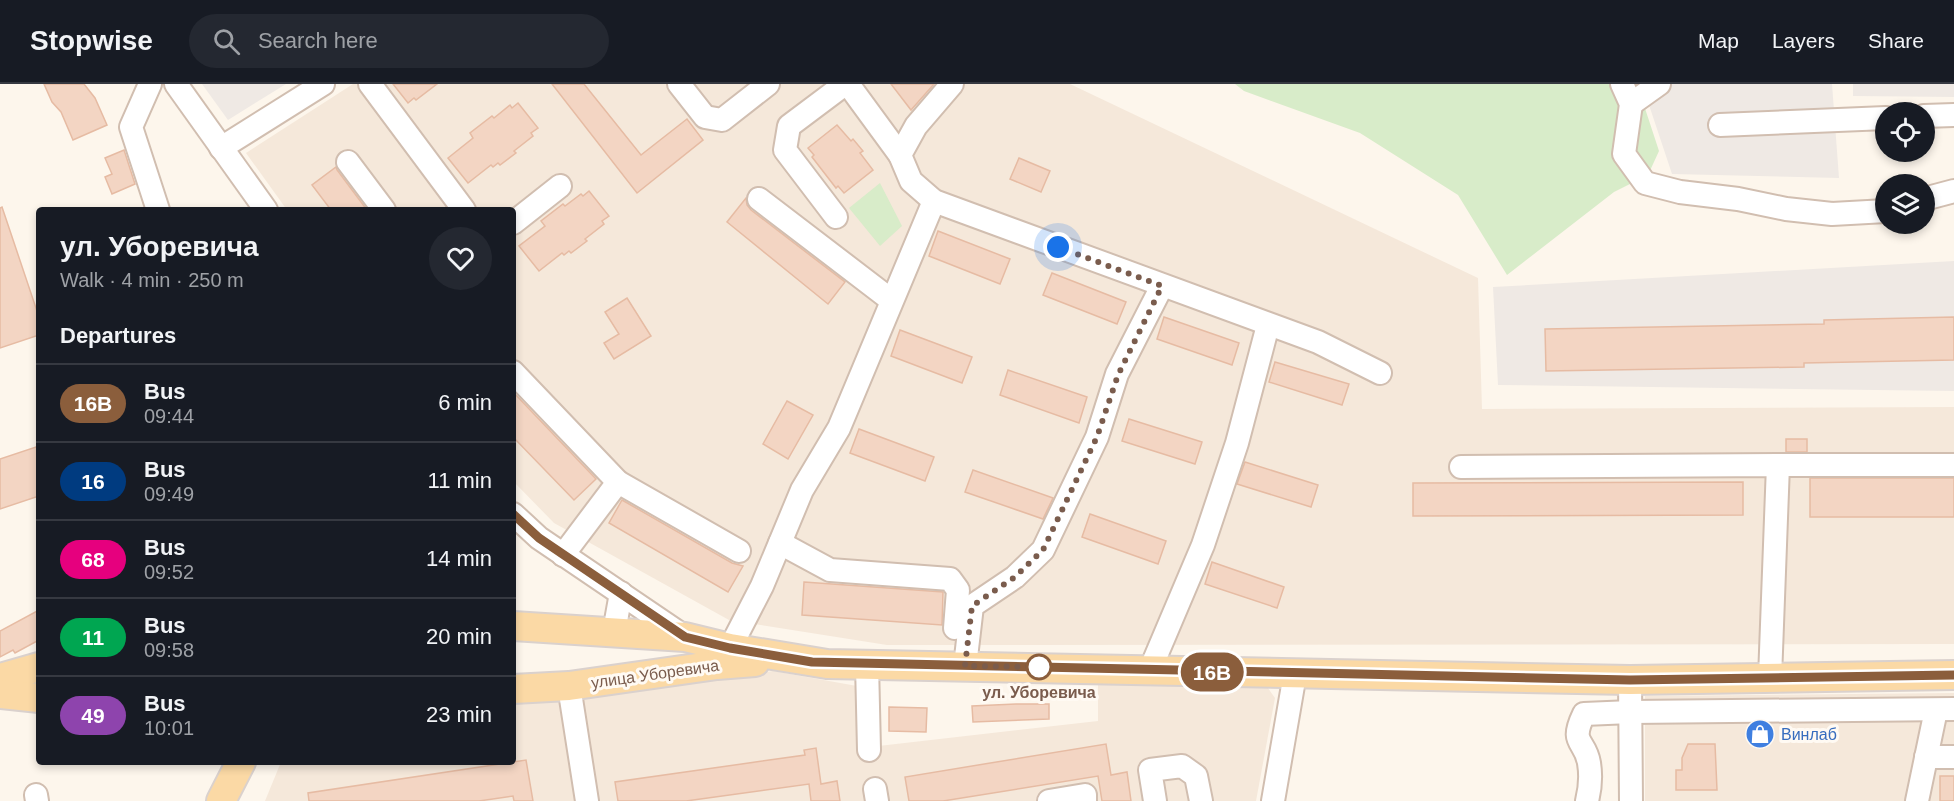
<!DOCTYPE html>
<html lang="en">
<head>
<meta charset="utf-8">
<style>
  body { margin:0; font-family:Helvetica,sans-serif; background:#242831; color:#f1f3f6; height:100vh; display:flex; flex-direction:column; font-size:22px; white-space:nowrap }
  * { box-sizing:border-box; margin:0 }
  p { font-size:20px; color:#9ea1a6 }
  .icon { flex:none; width:33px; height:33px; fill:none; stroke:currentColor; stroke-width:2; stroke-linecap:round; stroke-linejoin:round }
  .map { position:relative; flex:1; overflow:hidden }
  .details { position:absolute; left:36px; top:123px; width:480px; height:558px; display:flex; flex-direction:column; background:#171b24; border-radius:6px; box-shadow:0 3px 9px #0003 }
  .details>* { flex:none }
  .badge { padding:0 12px; border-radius:20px; font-size:21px; line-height:39px }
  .controls { position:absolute; left:1875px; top:18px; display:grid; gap:12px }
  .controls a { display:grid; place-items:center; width:60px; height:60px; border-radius:50%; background:#171b24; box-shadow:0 3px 9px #0003; font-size:30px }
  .you { position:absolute; width:30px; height:30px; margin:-15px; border:4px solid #fff; border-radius:50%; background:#1a73e8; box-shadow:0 0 0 9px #1a73e833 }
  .map>.badge { position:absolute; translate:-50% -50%; box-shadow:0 0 0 3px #fff }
  h2 { padding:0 24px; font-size:22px; line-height:54px }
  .round { display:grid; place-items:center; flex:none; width:63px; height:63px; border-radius:32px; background:#242831 }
  .head { display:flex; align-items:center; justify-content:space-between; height:102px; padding:0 24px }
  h1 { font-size:28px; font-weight:700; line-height:45px }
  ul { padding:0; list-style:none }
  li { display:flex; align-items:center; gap:18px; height:78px; padding:0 24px; border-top:2px solid #363941 }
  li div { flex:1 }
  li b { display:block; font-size:22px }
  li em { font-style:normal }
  li .badge { min-width:66px; font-weight:700; text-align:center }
  header { display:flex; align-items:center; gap:36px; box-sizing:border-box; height:84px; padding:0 30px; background:#171b24; border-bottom:2px solid #363941 }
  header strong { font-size:28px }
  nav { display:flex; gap:33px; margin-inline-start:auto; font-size:21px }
  .search { width:420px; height:54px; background:#242831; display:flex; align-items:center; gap:15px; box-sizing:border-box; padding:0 21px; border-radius:33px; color:#9ea1a6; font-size:22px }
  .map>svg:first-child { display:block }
  .residential { fill:#f5e8da }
  .industrial { fill:#efe9e4 }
  .green { fill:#d8ecc9 }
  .building { fill:#f3d5c3; stroke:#e6bba3; stroke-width:1.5 }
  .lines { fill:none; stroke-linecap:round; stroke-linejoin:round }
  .minor-casing { stroke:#d1beb0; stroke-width:26 }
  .major-casing { stroke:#dad1cd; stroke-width:32 }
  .minor { stroke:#fff; stroke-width:22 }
  .major { stroke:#fbd9a5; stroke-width:28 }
  .line-casing { stroke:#fff; stroke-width:14 }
  .line { stroke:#8b5e3c; stroke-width:9 }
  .walk { stroke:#7a5c4d; stroke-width:6; stroke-dasharray:0 10.8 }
  .stop-dot { fill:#fff; stroke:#8b5e3c; stroke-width:3 }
  .labels { text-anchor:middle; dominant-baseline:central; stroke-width:6; stroke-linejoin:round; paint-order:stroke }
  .street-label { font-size:16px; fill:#7a5c4d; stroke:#fffaf3 }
  .stop-label { font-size:16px; font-weight:bold; fill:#7a5c4d; stroke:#fffaf3 }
  .shop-label { font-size:16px; fill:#366cbe; stroke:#fffaf3; text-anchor:start }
</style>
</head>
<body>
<header>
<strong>Stopwise</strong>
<div class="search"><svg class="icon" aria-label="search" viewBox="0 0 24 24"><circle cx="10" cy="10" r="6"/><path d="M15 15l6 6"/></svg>Search here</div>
<nav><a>Map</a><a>Layers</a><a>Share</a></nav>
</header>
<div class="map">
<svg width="1954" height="717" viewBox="0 0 1954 717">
  <rect width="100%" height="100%" fill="#fdf6ec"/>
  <g class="residential">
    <path d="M353 0H1070L1478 194 1482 325 1954 323V560L887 561 729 536 554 439 513 397V126H287L246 69Z"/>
    <path d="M773 587 857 602 861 664 1098 637V593L1263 597 1275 614 1256 717H265L281 678H513V616L581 613Z"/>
    <path d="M1954 609V717H1645V612Z"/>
  </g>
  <g class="industrial">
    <path d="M202 0H286L228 36Z"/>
    <path d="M1642 0H1832L1839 94 1672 90Z"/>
    <path d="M1853 0H1954V13L1853 12Z"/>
    <path d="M1954 177V307L1498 301 1493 203Z"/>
  </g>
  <g class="green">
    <path d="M1235 0H1637L1659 67 1648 91 1614 108 1507 191 1458 111 1360 49 1244 7Z"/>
    <path d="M880 99 902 142 880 162 849 124Z"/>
  </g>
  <g class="building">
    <path d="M44 0H84L95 14 107 41 73 56 61 28 52 18Z"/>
    <path d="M393 0H437L416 16 414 14 408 19Z"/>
    <path d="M552 0H584L641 71 687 35 703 56 637 109Z"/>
    <path d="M891 0H934L911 26Z"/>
    <path d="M518 19 538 44 531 49 533 52 514 67 516 69 500 81 498 79 493 83 491 81 468 99 448 74 473 54 470 49 492 32 494 34 510 21 512 24Z"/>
    <path d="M837 41 851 57 853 55 863 67 860 69 873 86 844 109 838 102 836 104 812 73 814 71 808 64Z"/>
    <path d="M124 66 135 100 112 110 105 93 112 90 105 74Z"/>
    <path d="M1019 74 1050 87 1041 108 1010 95Z"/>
    <path d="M336 83 337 86 367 126H331L312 101Z"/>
    <path d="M589 107 609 132 602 137 604 140 585 155 587 157 571 169 569 167 564 171 562 169 539 187 519 162 545 142 541 137 563 120 565 122 581 110 583 112Z"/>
    <path d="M746 114 747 121 751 126 845 198 828 220 727 138Z"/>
    <path d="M2 123 39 233V251L0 264V124Z"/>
    <path d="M938 147 1010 175 1000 200 929 172Z"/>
    <path d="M1052 189 1126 218 1117 240 1043 211Z"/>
    <path d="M627 214 651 252 614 275 604 259 619 250 605 228Z"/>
    <path d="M1164 233 1239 259 1232 281 1157 255Z"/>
    <path d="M1954 233V276L1804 279V283L1546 287 1545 245 1824 240V236Z"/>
    <path d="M900 246 972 273 962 299 891 272Z"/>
    <path d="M1275 278 1349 300 1342 321 1269 298Z"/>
    <path d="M1008 286 1087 313 1079 339 1000 311Z"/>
    <path d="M513 308 596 395 574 416 513 353Z"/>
    <path d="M787 317 813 331 788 375 763 360Z"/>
    <path d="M1129 335 1202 358 1195 380 1122 357Z"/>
    <path d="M859 345 934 373 925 397 850 369Z"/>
    <rect x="1786" y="355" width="21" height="13"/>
    <path d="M39 362V412L0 425V375Z"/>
    <path d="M1245 378 1318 401 1311 423 1237 400Z"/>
    <path d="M973 386 1053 414 1043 435 965 408Z"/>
    <rect x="1810" y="394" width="144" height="39"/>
    <path d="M1743 398V431L1413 432V399Z"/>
    <path d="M622 416 732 479 743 482 728 508 609 439Z"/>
    <path d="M1090 430 1166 457 1158 480 1082 453Z"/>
    <path d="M1212 478 1284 503 1277 524 1205 500Z"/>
    <path d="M804 498 943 508 942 541 802 531Z"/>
    <path d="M39 526V556L15 569 13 566 0 573V547Z"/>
    <path d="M1016 620H1049V635L973 638 972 622Z"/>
    <path d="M889 623 927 624 926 648 889 647Z"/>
    <path d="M1106 660 1111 691 1127 688 1131 717H1102L1098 692 943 717H909L905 693Z"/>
    <path d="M1688 660H1715L1717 706H1676V686H1682V674Z"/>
    <path d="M816 664 821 700 837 697 840 717H811L809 700 686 717H618L615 698 805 671 804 666Z"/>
    <path d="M526 676 533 717H514L513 712 479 717H309L308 709Z"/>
    <rect x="1940" y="692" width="14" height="25"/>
  </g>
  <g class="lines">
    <g class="minor-casing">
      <g id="minor">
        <path d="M150 0 131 43 158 126"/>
        <path d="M176 0 266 126"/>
        <path d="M370 0 464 126"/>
        <path d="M679 0 705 33 722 36 768 0"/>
        <path d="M848 0 900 71"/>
        <path d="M952 0 916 42 900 71 911 97 934 117 1318 258 1380 289"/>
        <path d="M1622 0 1631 20 1624 70 1645 99 1680 108 1738 115 1786 125 1832 130 1886 127"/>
        <path d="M1631 20 1659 0"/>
        <path d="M1924 32 1954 31"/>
        <path d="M1720 41 1886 34"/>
        <path d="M221 64 323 0"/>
        <path d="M348 78 384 126"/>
        <path d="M759 115 891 216"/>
        <path d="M1924 115 1954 107"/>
        <path d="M836 133 785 66 789 42 845 0"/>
        <path d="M513 139 560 102"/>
        <path d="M513 288 618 398 739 467"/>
        <path d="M1778 381H1954"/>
        <path d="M1461 383 1778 381 1770 594"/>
        <path d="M513 430 539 454 685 553"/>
        <path d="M780 459 830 486 950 495 958 506 955 544"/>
        <path d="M563 471 618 398"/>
        <path d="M614 548 621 509"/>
        <path d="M730 564 762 502 802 406 839 344 934 117"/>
        <path d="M867 580 869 666"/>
        <path d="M965 582 972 522 1015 493 1043 466 1097 353 1117 290 1162 202"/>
        <path d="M1150 586 1203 461 1237 359 1268 241"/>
        <path d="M1630 596 1631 717"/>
        <path d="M569 602 587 717"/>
        <path d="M1926 673H1954"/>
        <path d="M875 705 877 717"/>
        <path d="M36 711 37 717"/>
        <path d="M1049 717 1085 711V717"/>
        <path d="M1155 717 1150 686 1182 682 1196 692 1201 717"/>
        <path d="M1273 717 1295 590"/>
        <path d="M1587 717C1590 705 1591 691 1589 679 1585 655 1569 661 1584 630L1631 628 1954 625"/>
        <path d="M1917 717 1936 626"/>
      </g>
    </g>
    <g class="major-casing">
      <g id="major">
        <path d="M513 542 685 553 730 564 827 580 1630 596 1954 591"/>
        <path d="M0 594 39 583"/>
        <path d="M513 605 569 602 717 581 755 578"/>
        <path d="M0 610 39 614"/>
        <path d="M221 717 241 678"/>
      </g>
    </g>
    <use href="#minor" class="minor"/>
    <use href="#major" class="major"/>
  </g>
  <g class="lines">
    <g class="line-casing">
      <path id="line" d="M513 430 539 454 685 553 730 564 812 578 1630 596 1954 591"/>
    </g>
    <use href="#line" class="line"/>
    <path class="walk" d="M1039 583 965 582 972 522 1015 493 1043 466 1097 353 1118 291 1162 202 1058 163"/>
  </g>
  <defs>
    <g id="shop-disc" transform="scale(1.5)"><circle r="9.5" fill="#3f7fe0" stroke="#fffaf3"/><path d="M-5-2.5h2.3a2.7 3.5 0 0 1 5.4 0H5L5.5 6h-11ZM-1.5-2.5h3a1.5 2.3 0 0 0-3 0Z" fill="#fff"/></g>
  </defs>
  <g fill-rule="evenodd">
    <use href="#shop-disc" x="1760" y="650"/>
  </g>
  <circle class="stop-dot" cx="1039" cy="583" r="12"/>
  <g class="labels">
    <g class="street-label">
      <text transform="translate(655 590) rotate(-8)">улица Уборевича</text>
    </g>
    <g class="stop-label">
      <text x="1039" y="608">ул. Уборевича</text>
    </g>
    <g class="shop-label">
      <text x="1781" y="650">Винлаб</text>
    </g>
  </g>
</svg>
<div class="controls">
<a><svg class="icon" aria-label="locate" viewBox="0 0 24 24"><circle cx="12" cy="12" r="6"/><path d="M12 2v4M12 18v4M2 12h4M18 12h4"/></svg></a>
<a><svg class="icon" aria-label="layers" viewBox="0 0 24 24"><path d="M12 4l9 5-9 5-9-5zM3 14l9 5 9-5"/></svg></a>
</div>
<div class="you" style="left:1058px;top:163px"></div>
<b class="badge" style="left:1212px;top:588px;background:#8b5e3c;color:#fff">16В</b>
<section class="details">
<div class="head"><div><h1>ул. Уборевича</h1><p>Walk · 4 min · 250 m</p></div><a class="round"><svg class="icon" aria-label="heart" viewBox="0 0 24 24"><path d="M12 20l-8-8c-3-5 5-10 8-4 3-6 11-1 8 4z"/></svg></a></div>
<h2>Departures</h2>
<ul>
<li><span class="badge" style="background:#8b5e3c;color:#fff">16В</span><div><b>Bus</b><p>09:44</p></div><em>6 min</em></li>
<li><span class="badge" style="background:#003b80;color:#fff">16</span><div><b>Bus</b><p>09:49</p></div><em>11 min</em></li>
<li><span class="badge" style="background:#e6007e;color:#fff">68</span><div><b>Bus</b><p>09:52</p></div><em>14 min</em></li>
<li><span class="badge" style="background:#00a651;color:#fff">11</span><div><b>Bus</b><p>09:58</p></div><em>20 min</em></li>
<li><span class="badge" style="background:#8e44ad;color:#fff">49</span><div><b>Bus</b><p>10:01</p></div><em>23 min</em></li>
</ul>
</section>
</div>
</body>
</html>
